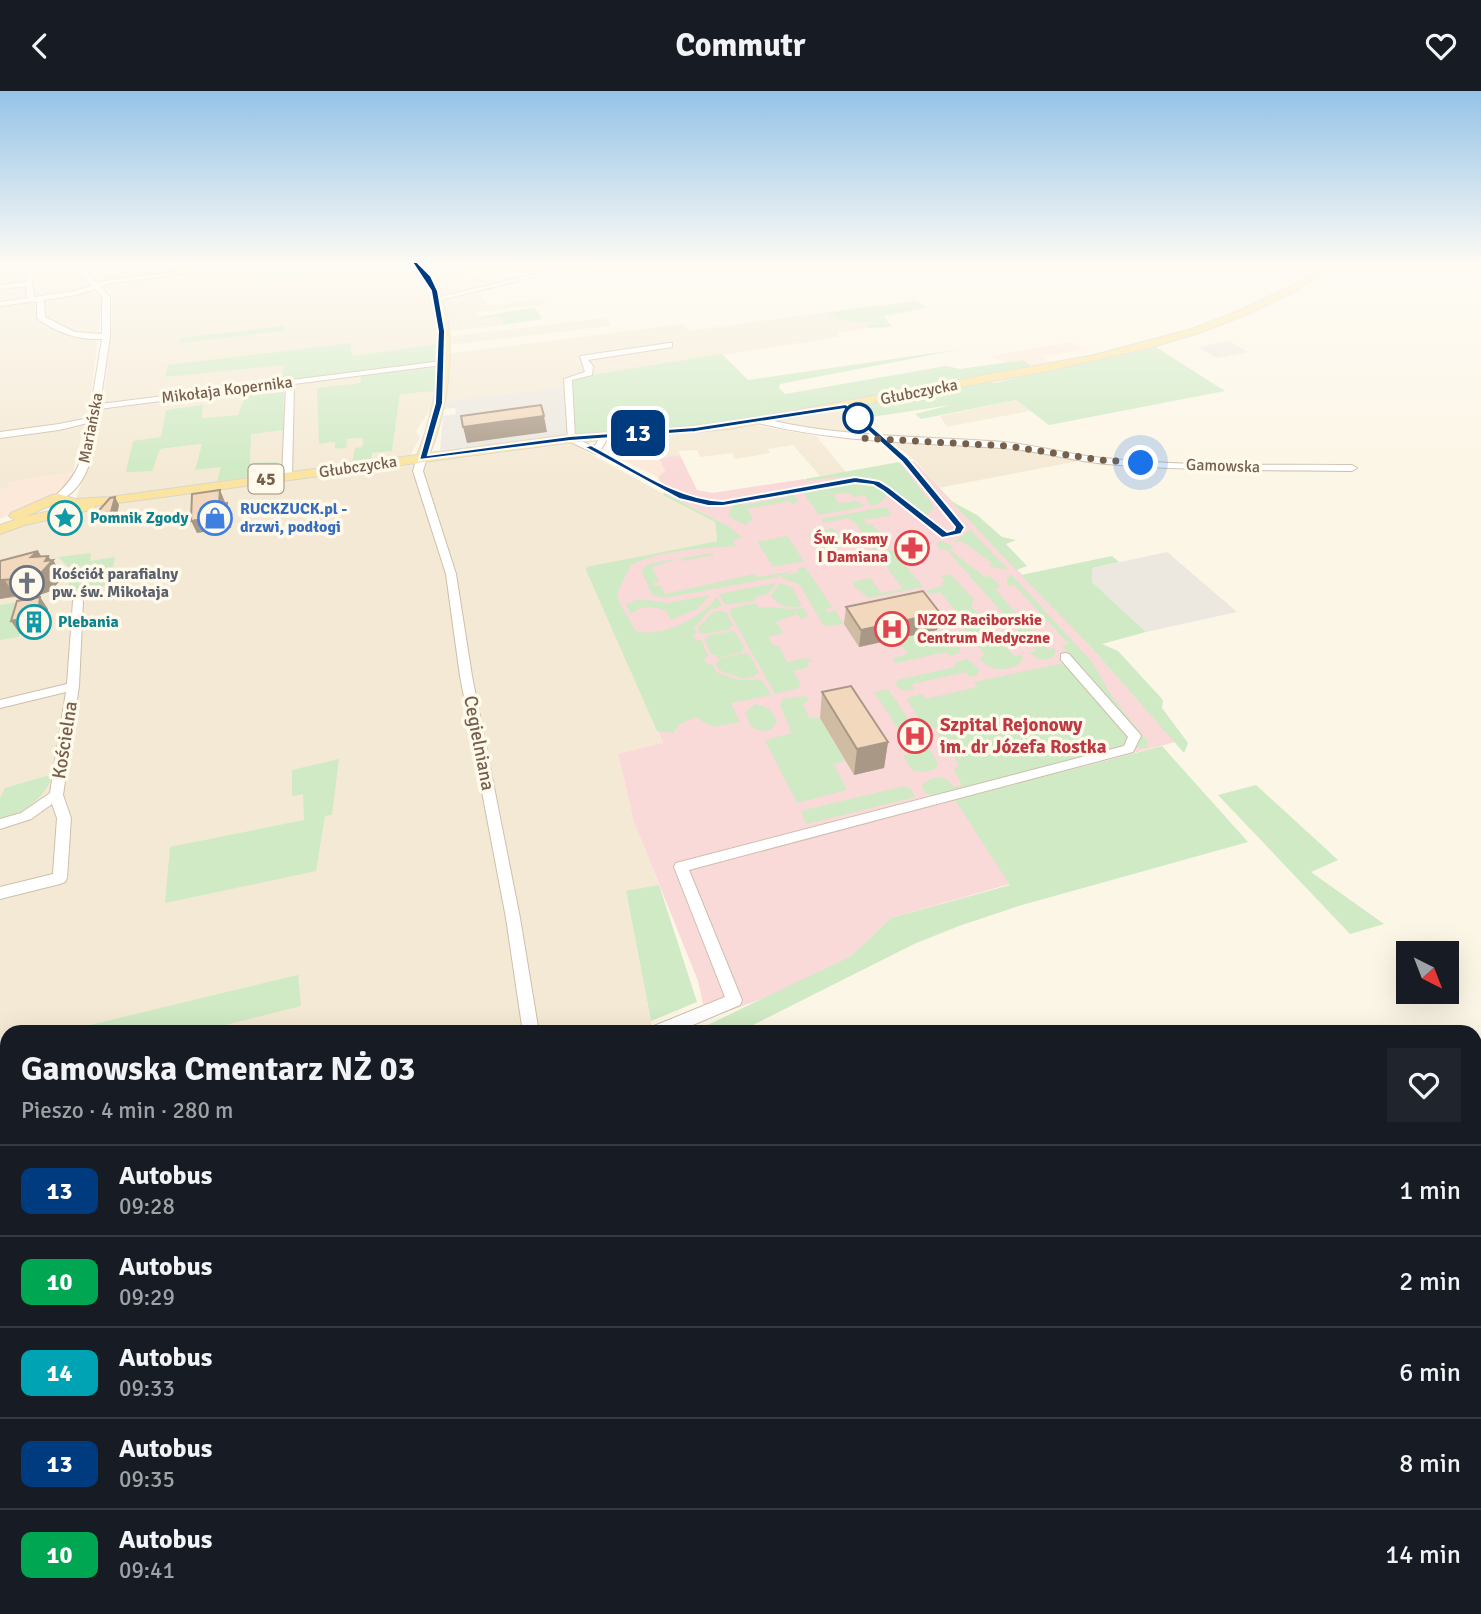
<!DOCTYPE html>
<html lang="pl">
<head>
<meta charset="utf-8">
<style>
  body { margin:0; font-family:Signika,sans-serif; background:#20242c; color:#f1f3f6; height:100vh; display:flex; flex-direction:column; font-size:26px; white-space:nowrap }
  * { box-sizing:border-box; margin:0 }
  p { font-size:23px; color:#9ea1a6 }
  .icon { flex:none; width:38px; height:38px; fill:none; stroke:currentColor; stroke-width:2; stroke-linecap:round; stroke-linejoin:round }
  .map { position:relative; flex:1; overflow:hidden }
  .details { position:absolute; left:0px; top:934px; width:1482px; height:590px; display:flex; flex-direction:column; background:#171b24; border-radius:21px 21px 0 0; box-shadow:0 7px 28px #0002 }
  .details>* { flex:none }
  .badge { padding:0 14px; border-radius:10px; font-size:24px; line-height:46px }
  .needle { width:46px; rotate:138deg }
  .fabs { position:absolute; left:1396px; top:850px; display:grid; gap:14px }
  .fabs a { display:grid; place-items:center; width:63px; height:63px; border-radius:0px; background:#171b24; box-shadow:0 7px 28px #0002; font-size:35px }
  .you { position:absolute; width:35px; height:35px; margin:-18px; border:5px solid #fff; border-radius:50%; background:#1a73e8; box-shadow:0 0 0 10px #1a73e833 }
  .map>.badge { position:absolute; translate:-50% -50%; box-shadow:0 0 0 4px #fff }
  .round { display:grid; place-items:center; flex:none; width:74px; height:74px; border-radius:0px; background:#20242c }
  .headline { display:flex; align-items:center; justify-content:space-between; height:119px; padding:0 21px }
  h1 { font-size:33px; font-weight:700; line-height:52px }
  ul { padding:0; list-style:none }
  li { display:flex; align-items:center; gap:21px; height:91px; padding:0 21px; border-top:2px solid #363941 }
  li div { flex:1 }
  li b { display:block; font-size:26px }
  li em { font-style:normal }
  li .badge { min-width:77px; font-weight:700; text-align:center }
  header { display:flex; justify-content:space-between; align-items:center; height:91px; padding:0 21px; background:#171b24; font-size:32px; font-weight:700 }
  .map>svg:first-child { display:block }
  .residential { fill:#f4e9d4; fill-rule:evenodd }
  .commercial { fill:#fce9da }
  .industrial { fill:#ece8e0 }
  .medical { fill:#fad9d9 }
  .green { fill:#cfeac4 }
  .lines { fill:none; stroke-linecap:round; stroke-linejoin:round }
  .minor-casing { stroke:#cebfac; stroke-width:2 }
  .major-casing { stroke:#dbd5d0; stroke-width:2 }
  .minor { fill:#fff; fill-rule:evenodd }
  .major { fill:#fae49f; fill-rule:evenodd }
  .wall { fill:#d0bba3 }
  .shaded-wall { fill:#a99885 }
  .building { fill:#f2d9be; stroke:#a99885; stroke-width:2 }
  .line { fill:#003b80; stroke:#fff; stroke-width:2 }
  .walk { stroke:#765f4b; stroke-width:7; stroke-dasharray:0 12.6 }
  .stop-dot { fill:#fff; stroke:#003b80; stroke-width:3.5 }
  .labels { text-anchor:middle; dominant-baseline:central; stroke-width:7; stroke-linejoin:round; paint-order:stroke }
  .far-street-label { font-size:16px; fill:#765f4b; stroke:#fffaec }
  .far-shop-label { font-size:16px; font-weight:bold; fill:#366cbe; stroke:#fffaec; text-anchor:start }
  .far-culture-label { font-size:16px; font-weight:bold; fill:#0d838f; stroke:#fffaec; text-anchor:start }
  .far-health-label { font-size:16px; font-weight:bold; fill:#be3a42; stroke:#fffaec; text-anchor:end }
  .far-worship-label { font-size:16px; font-weight:bold; fill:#5b616d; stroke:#fffaec; text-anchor:start }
  .shield { fill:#fffaec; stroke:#9f8e7b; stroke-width:2 }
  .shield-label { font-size:18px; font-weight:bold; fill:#765f4b }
  .health-label { font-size:19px; font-weight:bold; fill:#be3a42; stroke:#fffaec; text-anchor:start }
  .street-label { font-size:19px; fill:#765f4b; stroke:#fffaec }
</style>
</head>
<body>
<header><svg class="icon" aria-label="back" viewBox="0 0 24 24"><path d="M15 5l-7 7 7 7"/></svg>Commutr<svg class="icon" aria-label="heart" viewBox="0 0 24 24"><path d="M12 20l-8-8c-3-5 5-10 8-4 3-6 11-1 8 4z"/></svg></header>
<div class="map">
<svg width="1481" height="1523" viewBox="0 0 1481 1523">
  <rect width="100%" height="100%" fill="#fcf6e6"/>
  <g class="residential">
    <path d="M0 172H81L80 180 88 193 83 199 0 211Z"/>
    <path d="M91 172H258L109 191 102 190 90 177Z"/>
    <path d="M276 172H411L426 187 435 210 438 230 437 271 103 314 112 226V206L108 195Z"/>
    <path d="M421 172H521L461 179 469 181 472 185 496 183 498 189 476 192 487 215 544 208 545 213 478 221 479 228 502 226 503 234 445 241 443 205 436 189Z"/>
    <path d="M91 201 101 207V222L88 327 58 336 0 343V214Z"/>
    <path d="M872 215 890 233 837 242 840 246 576 286 573 332 576 344 567 345 566 296 445 310 446 263 684 233 689 240Z"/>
    <path d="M605 227 611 235 447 254 446 246Z"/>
    <path d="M437 275 433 315 419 335 416 341 420 346 410 365 75 410 91 366 99 317ZM361 285 400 303 392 360 372 362 362 356 363 347 347 348 345 357 335 358V351L319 353 360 292ZM247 299 255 341 196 379 203 353 160 358 166 319 203 315 202 327 238 324Z"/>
    <path d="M1016 309 1030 320 947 336 940 325Z"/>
    <path d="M839 318 846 321 870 344 801 339 774 330Z"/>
    <path d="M85 331 73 381 9 391 6 398 0 399V344Z"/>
    <path d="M754 334 816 345 846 381 820 385 793 354 768 358 770 362 735 368 732 362 700 366 697 359 679 360 680 364 662 367 653 349V345Z"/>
    <path d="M890 350 980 355 1084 369 938 397 917 371Z"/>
    <path d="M572 353 715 431 717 450 588 476 586 479 663 653 618 664 634 731 659 794 626 801 653 941 7 942V1517H630L631 1523H0V441L110 412Z"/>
  </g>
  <g class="commercial">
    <path d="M1071 251 1083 259 1043 265 1054 274 1035 278 1023 269 1005 272 991 265Z"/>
    <path d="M653 345 665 380 658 386 608 362 609 348Z"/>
    <path d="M73 381 62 400 54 406 0 428V399L6 398 9 391Z"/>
  </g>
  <g class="industrial">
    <path d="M1229 250 1248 261 1217 267 1198 256Z"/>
    <path d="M566 296 567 345 440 359 443 325 456 323 455 317 444 318 445 310Z"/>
    <path d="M1167 461 1237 521 1146 541 1092 491V477Z"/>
  </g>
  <path class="medical" d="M680 364 697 399 712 402 804 388 807 390 914 370 1091 556 1175 651 956 709 1010 793 891 827 851 865 767 906 721 923 704 917 698 890 634 731 618 663 663 652 586 479 587 476 611 471 723 451 722 432 664 402 658 386 665 380 659 367Z"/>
  <g class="green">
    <path d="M279 172H335L325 174 327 182 269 189 265 174Z"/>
    <path d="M916 210 927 217 883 225 892 236 867 237 866 234 878 232 840 229 828 221Z"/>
    <path d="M535 216 542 228 503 234 502 226 479 228V226Z"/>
    <path d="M285 235V240L180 252V247Z"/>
    <path d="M351 252 352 265 436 253 435 271 282 291 284 274 165 286 168 274Z"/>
    <path d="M1156 256 1225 300 1049 334 1016 309 921 328 915 323 951 314 865 327 855 318 856 315 986 291 995 292Z"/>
    <path d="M962 258 780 293 779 297 785 303 946 275 960 278 1023 269 1035 278 720 333 576 344 571 288 584 285 722 263 748 289Z"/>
    <path d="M436 276 435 300 400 303 392 360 372 362 371 369 352 372 355 357 362 356 363 347 347 348 346 357 335 358V351L319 353 317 297 360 292 361 285Z"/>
    <path d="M284 295 283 339 251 343 250 372 277 371 276 383 217 390 221 376 195 379 202 353 160 358 152 380 126 381 133 350 161 346 166 319 203 314 202 327 238 324 247 299Z"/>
    <path d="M899 371 931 412 933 418 927 424C877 385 870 380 807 390L805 388Z"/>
    <path d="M916 381 927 392 1008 479 988 475 993 473 962 450 956 452 955 450 970 439Z"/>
    <path d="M862 391 876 394 887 405 878 413 871 415 859 395 864 405 853 406 851 402 834 403 838 412 857 410 865 415 852 417 863 416 819 424 802 400Z"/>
    <path d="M664 402 730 436 742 447 733 449 736 455C703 457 661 459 631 474L617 502 620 513 636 540C661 548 702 526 717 506L722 515 710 519 694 537 697 542 693 543 696 550 701 549 708 565 704 567 707 573H712L716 581C725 584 736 590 745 589 764 589 760 585 771 604L731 612 740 631 713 636 695 626 680 633 673 642 657 640 586 479 587 476 717 450 715 431 663 404Z"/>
    <path d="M786 403 794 404 798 411 793 413 790 410 747 418 753 428 745 434 728 425 731 417 738 412 744 414 788 406Z"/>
    <path d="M951 410 977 424 1002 446 1016 449 1006 453 1027 475 1016 479Z"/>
    <path d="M879 417H887L892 424 864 429 867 434 872 433 891 456 874 460 856 433 848 427 824 432 821 428Z"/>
    <path d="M833 437 846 455 819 460 808 442Z"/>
    <path d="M787 445 804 470 773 476 757 451Z"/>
    <path d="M941 450 954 456 950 459 985 486 990 485 1001 496 995 498 1048 558 1054 557 1056 561 1052 567 1041 569 1029 562 1036 560 947 459H941L936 453Z"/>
    <path d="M892 458 923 496 868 507 853 494 854 491 870 487 881 502 903 498 876 462Z"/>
    <path d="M91 462 90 470 115 466 112 485 105 487 104 493H108L74 506 71 500H64L76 483 58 466Z"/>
    <path d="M713 462 714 464 683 470 681 467 652 476 659 491 653 492 654 495 660 494 665 503 754 483 756 486 794 480 778 486 665 507 652 504 641 479 651 472Z"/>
    <path d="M1112 465 1119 471 1092 477V491L1146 541 1102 553 1118 560 1163 609 1162 617 1188 652 1184 662 1091 556 1021 484Z"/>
    <path d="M805 476 832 516 826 518 827 521 835 519 844 533 824 535 799 493 783 488 782 485 799 481 797 478Z"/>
    <path d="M950 483 974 508 971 515 1014 565 1022 564 1023 568 1017 575C1000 580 991 580 979 567L985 564 956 529 961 527 940 501 930 503 926 500 944 494 942 491 945 490 941 485Z"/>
    <path d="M1011 483 1092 571 1111 604 1148 651 1147 657H1136L1138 643 1131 631 1062 555 1069 553 1014 494 1008 495 1007 488Z"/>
    <path d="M776 492 768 503 755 506V510L725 514 719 503Z"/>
    <path d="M779 492 792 496 802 515C790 518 779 515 771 505Z"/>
    <path d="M710 504 697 518 671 529 666 520C655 515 641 514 631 523L626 513 639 508 668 512Z"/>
    <path d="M39 508 21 522 19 546 0 549V514Z"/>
    <path d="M756 512 758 517C774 514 788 520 803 517L808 525 801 528 797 523 776 531 784 542 768 546 773 554H778L787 571 806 567 813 570 807 572 809 576 793 580 800 591 799 597 775 603 729 521 732 520 731 517Z"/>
    <path d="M720 520 726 521 733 535 729 536 730 538 706 543 700 542 698 537 713 521Z"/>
    <path d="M939 539 952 556H960V562L950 565 946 561 896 572 892 567 908 563 897 548Z"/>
    <path d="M731 540 736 542 745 558 741 559 743 561 718 567 716 564H712L704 548 708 547 707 545Z"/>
    <path d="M745 562 750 565 759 582 755 583 756 585 743 588 719 579 715 572 719 571 718 568Z"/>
    <path d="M967 568 979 578 978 583 970 586 966 581 912 593 914 599C906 599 901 601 896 594L897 589 955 576 956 571Z"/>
    <path d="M1059 573 1070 575 1128 642V648L1123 657 938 705 927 703 922 697 923 693C933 684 946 684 954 696L962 694 954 679 959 674 934 636H924L907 609 910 606 922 603 925 608 977 596 974 591Z"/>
    <path d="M888 598 923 650 908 653 874 601Z"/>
    <path d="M806 605 808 609 803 614 809 627H820L845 670 834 673 847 699 797 712 765 649 792 642 780 614 783 608Z"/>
    <path d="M756 613 770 618 777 631 772 638 762 640 751 636 745 621Z"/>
    <path d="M925 652 938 672 935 678 923 681 912 679 903 665 914 662 909 655Z"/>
    <path d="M1162 655 1248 751 1022 814 959 835 914 853 739 941H693L851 865 891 827 1010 794 955 709Z"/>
    <path d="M339 668 332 724 325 725 316 780 165 812 170 756 304 729 303 703 292 705V679Z"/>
    <path d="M53 683C45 708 24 721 0 730V707L5 697Z"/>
    <path d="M1256 694 1338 769 1311 781 1384 833 1350 843 1218 704Z"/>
    <path d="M904 695 910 697 915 706 806 733 801 720Z"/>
    <path d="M659 794 697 911 651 930 626 800Z"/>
    <path d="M298 884 301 915 198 941H82L83 937 94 933Z"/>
    <path d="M1481 1066V1196L1477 1214 1481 1222 1475 1224V1069Z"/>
    <path d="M1480 1246 1481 1523H1447L1444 1517H1475V1247Z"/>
  </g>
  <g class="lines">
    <g class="minor-casing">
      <g id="minor">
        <path d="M30 172H36L32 193 34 206 75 200 92 195 83 184 82 172H88L89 184 96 191 246 172H266L107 193 101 196 110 206V245L100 313 442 270 446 272 442 274 294 293 292 386 287 389 282 386 286 294 99 318C95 349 93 396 58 410L53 407C80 383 83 367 88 332L59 339 0 347V341L59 333 89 327 102 248C78 249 56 242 37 227V210L0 215V211L27 207 26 195 0 198V194L26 191ZM95 198 102 206V243L75 241 45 226 44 209 76 204Z"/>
        <path d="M579 172H591L440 209 436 207Z"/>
        <path d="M669 252H672V256L588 269 593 275 592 284 572 289 575 347 594 356 602 343 609 345 599 362 596 363 568 350 564 288 585 281 580 265Z"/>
        <path d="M761 327C841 347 922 345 1003 351 1037 354 1069 364 1103 367 1185 376 1269 373 1352 374L1357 377 1352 380C1270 379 1188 380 1107 373 1071 370 1037 359 1001 357 919 351 839 352 758 332V328Z"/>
        <path d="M422 364 427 367 423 380 456 483 472 585 520 827 539 942H523L506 827 460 585 446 483 413 380 417 367Z"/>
        <path d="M78 507 83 510 79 595 63 704 71 727 67 787 65 791 60 793 0 808V796L53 783 57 727 52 713 31 728 0 738V728L21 722 50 702 66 601 0 617V609L67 593 73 510Z"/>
        <path d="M1065 562 1069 563 1139 642 1141 645 1133 661 689 779 742 909 740 914 674 942H647L649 937 725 906 674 776 676 772 1124 655 1128 646 1061 569V563Z"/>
        <path d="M334 1517H370L367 1523H331Z"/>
        <path d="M625 1517H649L650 1523H626Z"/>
      </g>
    </g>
    <g class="major-casing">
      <path id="major" d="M410 172H420C465 212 451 311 430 362L567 344 682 336 760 326 1094 264 1192 238 1241 219 1287 197 1328 172H1339L1294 201 1248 223 1199 242 1149 257 1043 281 729 338 567 352 95 415 94 418 25 434 0 443V434L15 429 9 425 11 422 52 404 59 403 75 408 110 406 417 364C436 320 453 230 425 188 421 182 414 177 410 172ZM59 411 70 415 24 426Z"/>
    </g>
    <use href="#minor" class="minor"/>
    <use href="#major" class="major"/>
  </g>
  <g class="wall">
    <path d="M38 460 41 465H48L51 469H53L63 486 51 500 29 508 48 518 46 536 38 537 37 542 23 545 22 542 20 543 27 508 25 505 0 508V470Z"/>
    <path d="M846 516 937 539 859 556 844 533Z"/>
    <path d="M822 601 888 651 884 677 854 684 820 627Z"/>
  </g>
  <g class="shaded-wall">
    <path d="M544 325 547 341 467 352 463 336Z"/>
    <path d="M220 399 225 411 224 425 227 412 232 424 231 437 197 442 191 430Z"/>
    <path d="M115 406 119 414 116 430 99 432 95 424Z"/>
    <path d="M38 460 47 476 45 470 48 465 52 471 53 469 63 486 51 500 27 508 16 491 31 466Z"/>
    <path d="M4 488 15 505 0 508V489Z"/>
    <path d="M40 506 48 518 46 536 38 537 37 542 23 545 22 542 20 543 11 530Z"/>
    <path d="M940 522 937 539 859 556 861 539Z"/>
    <path d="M888 651 884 677 854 684 857 658Z"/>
  </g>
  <g class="building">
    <path d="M541 314 544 325 463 336 461 325Z"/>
    <path d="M220 399 219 413 227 412 226 424 191 430 192 403Z"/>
    <path d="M115 406 111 421 95 424 110 407Z"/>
    <path d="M38 460 31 466 48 465 45 470 53 469 40 483 16 491 17 488 0 489V470Z"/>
    <path d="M923 500 940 522 861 539 846 516Z"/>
    <path d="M40 506 38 523 30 524 29 529 15 532V529L11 530 17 510Z"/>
    <path d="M851 595 888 651 857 658 822 601Z"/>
  </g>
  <linearGradient id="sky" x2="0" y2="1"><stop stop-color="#95c3e7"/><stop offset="0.45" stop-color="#fefbf4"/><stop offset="1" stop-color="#fefbf4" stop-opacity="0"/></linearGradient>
  <rect width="1481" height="385" fill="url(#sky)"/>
  <path class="line" d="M412 171H417L431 185 438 200 445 240 443 312 428 364 570 345 695 336 846 313 908 367 965 436 961 443 942 447 883 400 873 394 855 392 723 415H708L679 408 584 356 591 354C632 375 677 409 723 410L855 386 879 390 890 397 947 441 954 439 955 436 902 371 844 318 695 341 570 350 419 369 435 312 438 240 431 200Z"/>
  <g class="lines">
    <path class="walk" d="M858 327 860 347 1007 355 1101 369 1141 372"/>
  </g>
  <defs>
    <g id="sight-ring" transform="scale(1.75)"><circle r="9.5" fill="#fffaec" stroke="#0f9aa8" stroke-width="1.5"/><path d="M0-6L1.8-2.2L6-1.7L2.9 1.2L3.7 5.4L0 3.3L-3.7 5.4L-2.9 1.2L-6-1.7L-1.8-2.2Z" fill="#0f9aa8"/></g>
    <g id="shop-ring" transform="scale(1.75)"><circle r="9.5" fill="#fffaec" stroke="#3f7fe0" stroke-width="1.5"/><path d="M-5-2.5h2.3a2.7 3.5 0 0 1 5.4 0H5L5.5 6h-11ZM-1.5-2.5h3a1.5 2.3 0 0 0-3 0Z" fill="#3f7fe0"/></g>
    <g id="pharmacy-ring" transform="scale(1.75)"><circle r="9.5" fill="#fffaec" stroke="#e0444e" stroke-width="1.5"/><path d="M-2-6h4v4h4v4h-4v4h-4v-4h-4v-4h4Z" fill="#e0444e"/></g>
    <g id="church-ring" transform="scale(1.75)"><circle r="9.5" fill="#fffaec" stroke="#6b7280" stroke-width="1.5"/><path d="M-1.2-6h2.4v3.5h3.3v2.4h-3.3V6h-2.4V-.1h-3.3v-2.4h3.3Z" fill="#6b7280"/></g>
    <g id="building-ring" transform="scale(1.75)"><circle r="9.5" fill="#fffaec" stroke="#0f9aa8" stroke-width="1.5"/><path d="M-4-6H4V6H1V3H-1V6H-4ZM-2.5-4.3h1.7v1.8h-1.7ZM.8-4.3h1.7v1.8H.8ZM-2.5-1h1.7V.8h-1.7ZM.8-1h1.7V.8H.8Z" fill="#0f9aa8"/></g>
    <g id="hospital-ring" transform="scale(1.75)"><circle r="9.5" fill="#fffaec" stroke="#e0444e" stroke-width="1.5"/><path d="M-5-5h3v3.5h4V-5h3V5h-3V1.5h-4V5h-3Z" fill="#e0444e"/></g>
  </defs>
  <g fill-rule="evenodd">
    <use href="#sight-ring" x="65" y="427"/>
    <use href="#shop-ring" x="215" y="427"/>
    <use href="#pharmacy-ring" x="912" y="457"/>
    <use href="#church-ring" x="27" y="492"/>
    <use href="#building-ring" x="34" y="531"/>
    <use href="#hospital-ring" x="892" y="538"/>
    <use href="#hospital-ring" x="915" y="645"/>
  </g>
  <circle class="stop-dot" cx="858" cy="327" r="14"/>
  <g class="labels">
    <g class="far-street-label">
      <text transform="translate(227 299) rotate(-7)">Mikołaja Kopernika</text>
      <text transform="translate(919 301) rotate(-11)">Głubczycka</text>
      <text transform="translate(91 337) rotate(-79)">Mariańska</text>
      <text transform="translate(1223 375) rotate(2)">Gamowska</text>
      <text transform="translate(358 376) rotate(-8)">Głubczycka</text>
    </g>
    <g class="far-shop-label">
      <text x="240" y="418">RUCKZUCK.pl -<tspan x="240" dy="18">drzwi, podłogi</tspan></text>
    </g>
    <g class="far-culture-label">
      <text x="90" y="427">Pomnik Zgody</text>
      <text x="58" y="531">Plebania</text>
    </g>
    <g class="far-health-label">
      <text x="888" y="448">Św. Kosmy<tspan x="888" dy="18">I Damiana</tspan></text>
      <text x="917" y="529" text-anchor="start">NZOZ Raciborskie<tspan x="917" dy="18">Centrum Medyczne</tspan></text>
    </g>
    <g class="far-worship-label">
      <text x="52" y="483">Kościół parafialny<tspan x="52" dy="18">pw. św. Mikołaja</tspan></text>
    </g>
    <rect class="shield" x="248.5" y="373.5" width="35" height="29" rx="5"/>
    <g class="shield-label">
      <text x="266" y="388">45</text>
    </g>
    <g class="health-label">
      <text x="940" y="634">Szpital Rejonowy<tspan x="940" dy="22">im. dr Józefa Rostka</tspan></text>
    </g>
    <g class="street-label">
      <text transform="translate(65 649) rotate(-81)">Kościelna</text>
      <text transform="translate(479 652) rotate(79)">Cegielniana</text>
    </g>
  </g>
</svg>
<div class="fabs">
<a><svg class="needle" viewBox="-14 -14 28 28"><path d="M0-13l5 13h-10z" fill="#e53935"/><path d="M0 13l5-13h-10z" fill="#9ea1a6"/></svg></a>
</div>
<div class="you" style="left:1141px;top:372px"></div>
<b class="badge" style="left:638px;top:342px;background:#003b80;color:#fff">13</b>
<section class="details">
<div class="headline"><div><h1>Gamowska Cmentarz NŻ 03</h1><p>Pieszo · 4 min · 280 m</p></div><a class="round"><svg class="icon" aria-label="heart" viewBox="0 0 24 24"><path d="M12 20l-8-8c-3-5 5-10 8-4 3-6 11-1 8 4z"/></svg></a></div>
<ul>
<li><span class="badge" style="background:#003b80;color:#fff">13</span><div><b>Autobus</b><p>09:28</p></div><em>1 min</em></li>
<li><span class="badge" style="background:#00a651;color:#fff">10</span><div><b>Autobus</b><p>09:29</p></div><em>2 min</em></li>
<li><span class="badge" style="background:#00a3b4;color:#fff">14</span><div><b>Autobus</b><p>09:33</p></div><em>6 min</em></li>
<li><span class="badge" style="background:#003b80;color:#fff">13</span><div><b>Autobus</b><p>09:35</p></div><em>8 min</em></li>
<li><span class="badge" style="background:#00a651;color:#fff">10</span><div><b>Autobus</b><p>09:41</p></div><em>14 min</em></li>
</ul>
</section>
</div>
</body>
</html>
